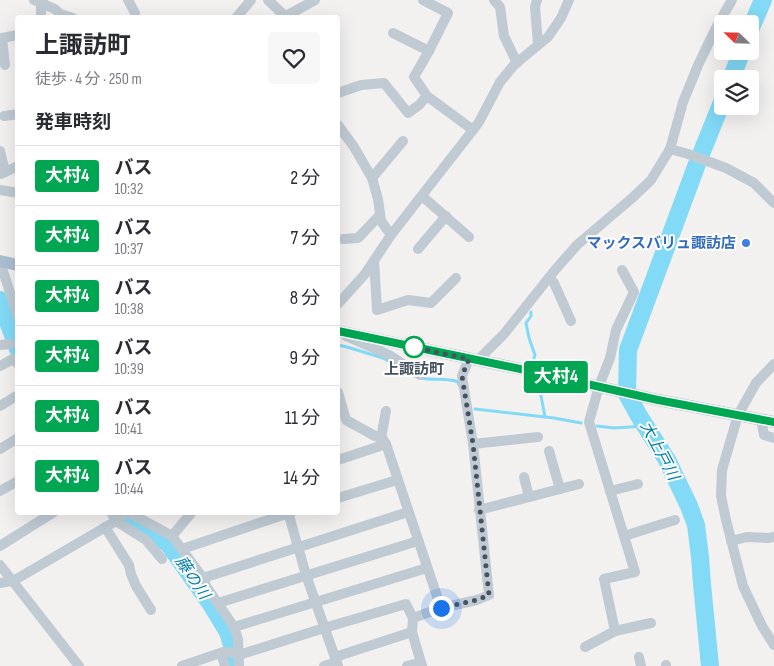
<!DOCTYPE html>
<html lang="ja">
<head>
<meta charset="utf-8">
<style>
  body { margin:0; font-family:"Sofia Sans Condensed","Noto Sans JP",sans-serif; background:#f7f7f7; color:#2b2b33; height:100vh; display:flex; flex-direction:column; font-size:19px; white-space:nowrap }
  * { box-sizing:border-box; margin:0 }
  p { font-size:16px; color:#7c7c81 }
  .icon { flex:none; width:28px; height:28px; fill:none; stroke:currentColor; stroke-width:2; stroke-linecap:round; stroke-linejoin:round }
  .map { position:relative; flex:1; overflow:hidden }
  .side { position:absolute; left:15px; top:15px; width:325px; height:500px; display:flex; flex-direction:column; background:#fff; border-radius:5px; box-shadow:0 5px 20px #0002 }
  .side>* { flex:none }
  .badge { padding:0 10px; border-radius:4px; font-size:18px; line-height:32px }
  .needle { width:32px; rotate:293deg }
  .controls { position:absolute; left:714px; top:15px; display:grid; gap:10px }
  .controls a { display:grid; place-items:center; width:45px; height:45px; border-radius:5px; background:#fff; box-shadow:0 5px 20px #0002; font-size:25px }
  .you { position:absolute; width:25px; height:25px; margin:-12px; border:4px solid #fff; border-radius:50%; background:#1a73e8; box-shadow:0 0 0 8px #1a73e833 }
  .map>.badge { position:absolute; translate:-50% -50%; box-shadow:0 0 0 2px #fff }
  h2 { padding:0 20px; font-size:19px; line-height:45px }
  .round { display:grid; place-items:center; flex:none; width:52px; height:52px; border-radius:5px; background:#f7f7f7 }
  .overview { display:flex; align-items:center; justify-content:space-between; height:85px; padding:0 20px }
  h1 { font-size:24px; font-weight:700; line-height:38px }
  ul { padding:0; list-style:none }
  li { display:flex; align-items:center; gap:15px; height:60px; padding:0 20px; border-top:1px solid #e1e1e2 }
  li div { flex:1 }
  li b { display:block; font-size:19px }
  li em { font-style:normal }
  li .badge { min-width:55px; font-weight:700; text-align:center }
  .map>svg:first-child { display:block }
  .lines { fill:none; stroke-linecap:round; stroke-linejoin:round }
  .stream { stroke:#82daf6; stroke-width:3 }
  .river { stroke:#82daf6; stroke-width:18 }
  .minor { stroke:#bfcad3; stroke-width:10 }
  .major { stroke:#acbed2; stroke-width:12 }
  .line-casing { stroke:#fff; stroke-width:11 }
  .line { stroke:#00a651; stroke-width:8 }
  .walk { stroke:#455260; stroke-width:5; stroke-dasharray:0 9 }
  .shop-dot { fill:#3f7fe0; stroke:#fff; stroke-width:2 }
  .stop-dot { fill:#fff; stroke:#00a651; stroke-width:2.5 }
  .labels { text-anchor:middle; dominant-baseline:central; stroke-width:4; stroke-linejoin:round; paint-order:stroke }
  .shop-label { font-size:15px; font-weight:bold; fill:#366cbe; stroke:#fff; text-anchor:end }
  .stop-label { font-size:15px; font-weight:bold; fill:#455260; stroke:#fff }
  .water-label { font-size:16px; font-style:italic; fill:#027fa7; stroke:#fff }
</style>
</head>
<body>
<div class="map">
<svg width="774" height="666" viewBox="0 0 774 666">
  <rect width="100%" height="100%" fill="#f3f0f0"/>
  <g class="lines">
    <g class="stream">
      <path d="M531 312V316L526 323 529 338 535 355 534 358"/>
      <path d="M338 345 347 347 383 358 394 364"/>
      <path d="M421 378C433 381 447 377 458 382L459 385"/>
      <path d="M539 385 545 417"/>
      <path d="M475 409 554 418 581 423"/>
      <path d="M597 426 614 428 645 426"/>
    </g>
    <g class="river">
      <path d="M750 30 763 0"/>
      <path d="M731 79 742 51"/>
      <path d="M0 300 18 349"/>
      <path d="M120 512 130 524 168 543 211 604 228 632 233 648V666"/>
      <path d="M710 666 702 584 700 557 696 525 689 506 667 460 639 416 627 394 628 350 697 164 722 102"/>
    </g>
    <g class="minor">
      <path d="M34 0 55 9 60 14 73 18"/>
      <path d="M128 0 135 13"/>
      <path d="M268 0 287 18"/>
      <path d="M423 0 448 13 429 51 414 77 427 96 473 130"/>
      <path d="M494 0 500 7 504 36 517 63"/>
      <path d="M537 0 535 7 538 44"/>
      <path d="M286 16 315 0"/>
      <path d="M41 18V3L43 0"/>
      <path d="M236 18 251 0"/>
      <path d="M393 33 429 51"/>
      <path d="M5 65 2 38 18 35"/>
      <path d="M338 93 361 85 384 83 408 113 419 105 427 96"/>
      <path d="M4 116 18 114"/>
      <path d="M338 125 354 147 372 178 378 199 381 221 391 235"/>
      <path d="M670 149 688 154 726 168 754 183 774 203"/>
      <path d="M0 151 5 172"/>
      <path d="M1 174 18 166"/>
      <path d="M372 178 403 141"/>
      <path d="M0 190 18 193"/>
      <path d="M422 196 469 237"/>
      <path d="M343 239 358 238 380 215"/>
      <path d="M418 249 446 216"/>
      <path d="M374 260 377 310 408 300 431 303 456 278"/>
      <path d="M0 262 18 317"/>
      <path d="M549 278 554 283 571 321"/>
      <path d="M338 304 365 274 391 235 473 130 479 122 500 82 514 65 548 37 561 18 569 0"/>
      <path d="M346 336 389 355 420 375"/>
      <path d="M0 345 10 344"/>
      <path d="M477 361 504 334 555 270 577 245 631 199 651 180 670 149 683 102 699 63 718 24 732 0"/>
      <path d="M774 364 756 383 738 415 722 470 721 496 726 520 743 586 762 626 774 645"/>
      <path d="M0 366 13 359 18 364"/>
      <path d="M338 392 346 420 375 436 382 438 386 444 441 608"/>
      <path d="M0 406 18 395"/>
      <path d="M761 419 764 435 774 438"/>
      <path d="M381 438 386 411"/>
      <path d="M473 444 538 437"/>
      <path d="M0 449 18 438"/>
      <path d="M549 451 560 489"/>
      <path d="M338 460 386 444"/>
      <path d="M524 477 529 497"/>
      <path d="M0 491 18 481"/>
      <path d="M610 491 638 484"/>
      <path d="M338 498 397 480"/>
      <path d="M479 510 579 484"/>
      <path d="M111 512 116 521 146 540 162 559"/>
      <path d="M128 512 172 536 203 578 206 586 234 627 238 639 239 666"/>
      <path d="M288 512 306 575 338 666"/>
      <path d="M105 527 129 565 131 574 136 586 151 610"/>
      <path d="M172 536 192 512"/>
      <path d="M624 536 675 520"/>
      <path d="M731 541 747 537 768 538 774 537"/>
      <path d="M0 546 54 512"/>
      <path d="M182 549 292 512"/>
      <path d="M0 565 79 666"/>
      <path d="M203 578 408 512"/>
      <path d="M0 583 13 581 116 521 126 512"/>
      <path d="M218 603 418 541"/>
      <path d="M234 627 427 568"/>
      <path d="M615 631 651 623"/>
      <path d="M585 647 615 631 604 579 635 572 589 422 599 386 610 358 616 330 634 292 622 270"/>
      <path d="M221 653 225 666"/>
      <path d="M239 655 324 628 406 604 413 618"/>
      <path d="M335 657 412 632"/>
      <path d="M639 657 641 666"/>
      <path d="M666 665V666"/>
      <path d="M182 666 223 652 239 653"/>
      <path d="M324 666 337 662"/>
      <path d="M407 666 421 663"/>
      <path d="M422 666 412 632 413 618 441 608 477 600 489 595 473 444 462 376 469 359"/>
    </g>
    <g class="major">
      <path d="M0 261 18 265"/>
      <path d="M338 331 525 370 658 400 774 422"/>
    </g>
  </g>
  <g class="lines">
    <g class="line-casing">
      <path id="line" d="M338 331 525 370 658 400 774 422"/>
    </g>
    <use href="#line" class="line"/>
    <path class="walk" d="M414 347H412L469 359 462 376 473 444 489 595 477 600 441 608"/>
  </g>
  <circle class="shop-dot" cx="746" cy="243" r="5"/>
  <circle class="stop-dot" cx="414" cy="347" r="10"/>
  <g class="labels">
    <g class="shop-label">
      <text x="736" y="243">マックスバリュ諏訪店</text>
    </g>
    <g class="stop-label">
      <text x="414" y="369">上諏訪町</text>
    </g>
    <g class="water-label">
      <text transform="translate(659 451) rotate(62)">大上戸川</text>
      <text transform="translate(192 578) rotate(56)">藤の川</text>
    </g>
  </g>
</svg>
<div class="controls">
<a><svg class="needle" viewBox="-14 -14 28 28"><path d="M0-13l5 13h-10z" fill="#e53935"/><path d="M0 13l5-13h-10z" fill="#7c7c81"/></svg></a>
<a><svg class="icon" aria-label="layers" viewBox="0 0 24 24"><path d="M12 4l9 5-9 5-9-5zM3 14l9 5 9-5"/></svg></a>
</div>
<div class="you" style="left:441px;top:608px"></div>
<b class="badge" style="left:556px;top:377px;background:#00a651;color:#fff">大村4</b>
<section class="side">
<div class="overview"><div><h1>上諏訪町</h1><p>徒歩 · 4 分 · 250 m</p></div><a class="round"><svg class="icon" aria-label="heart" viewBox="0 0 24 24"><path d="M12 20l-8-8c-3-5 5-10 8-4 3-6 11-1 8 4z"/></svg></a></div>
<h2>発車時刻</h2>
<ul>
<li><span class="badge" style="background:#00a651;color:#fff">大村4</span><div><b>バス</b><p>10:32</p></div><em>2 分</em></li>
<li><span class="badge" style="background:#00a651;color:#fff">大村4</span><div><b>バス</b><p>10:37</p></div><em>7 分</em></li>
<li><span class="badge" style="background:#00a651;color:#fff">大村4</span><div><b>バス</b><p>10:38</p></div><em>8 分</em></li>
<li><span class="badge" style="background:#00a651;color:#fff">大村4</span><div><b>バス</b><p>10:39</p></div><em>9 分</em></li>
<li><span class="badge" style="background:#00a651;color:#fff">大村4</span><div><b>バス</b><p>10:41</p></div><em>11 分</em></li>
<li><span class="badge" style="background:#00a651;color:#fff">大村4</span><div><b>バス</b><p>10:44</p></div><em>14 分</em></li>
</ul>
</section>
</div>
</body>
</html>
